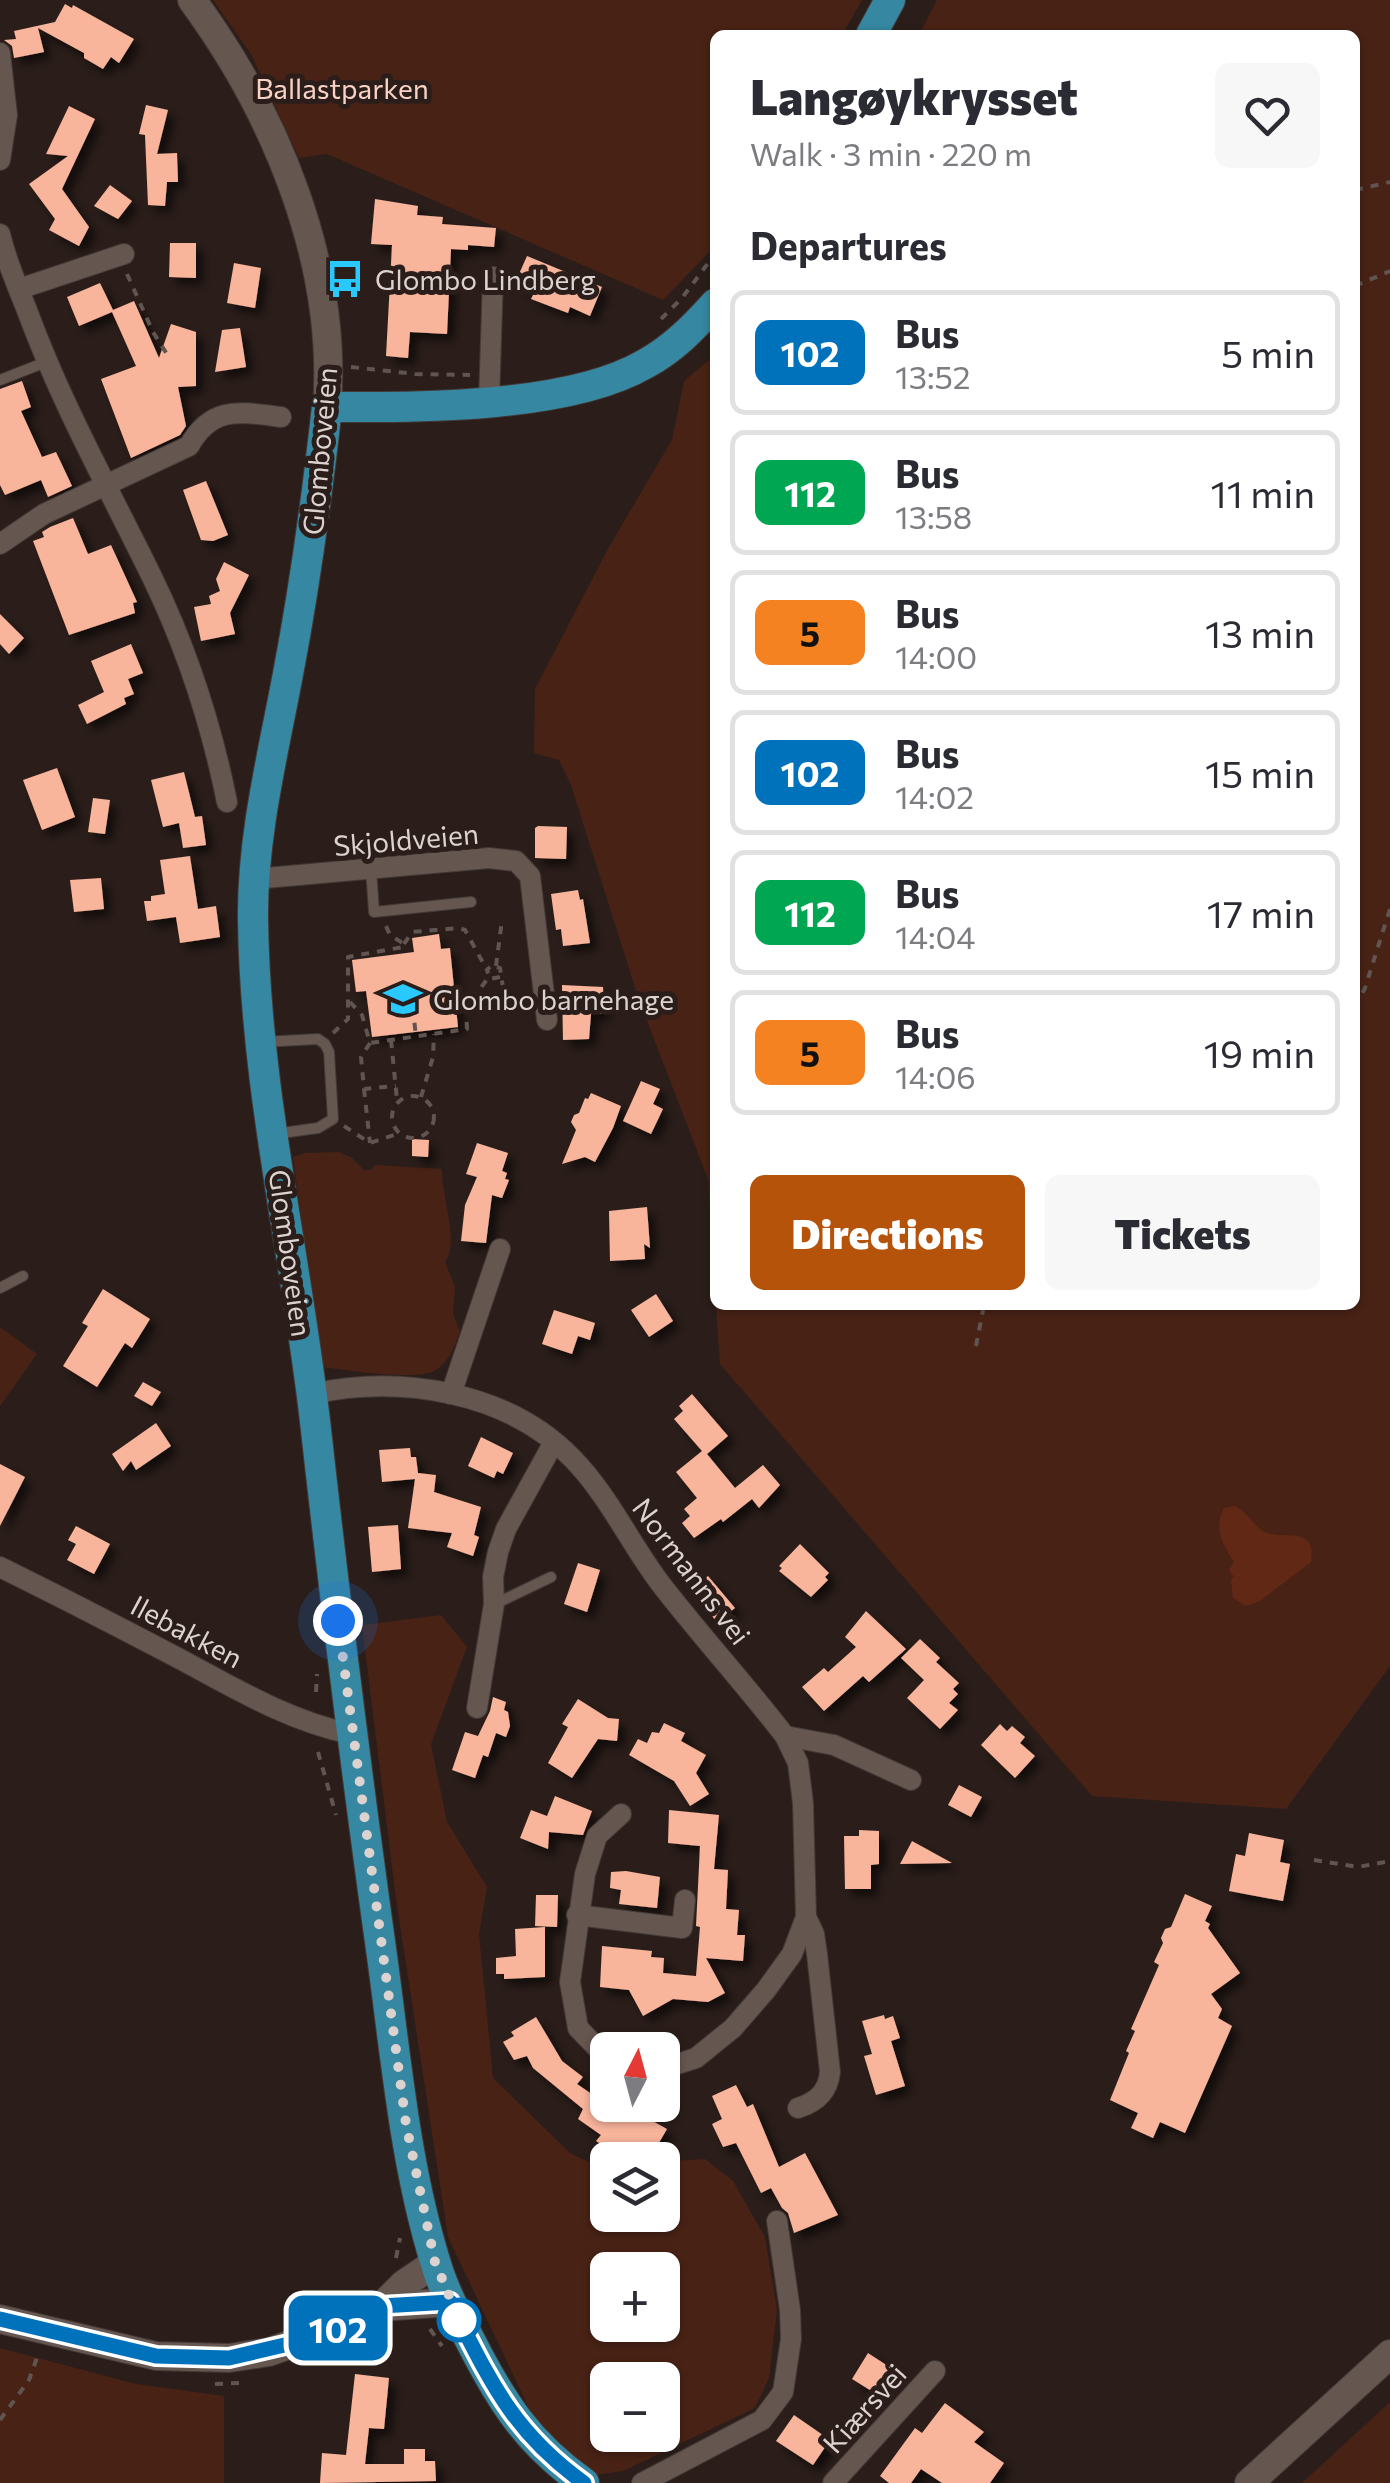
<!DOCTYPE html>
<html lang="en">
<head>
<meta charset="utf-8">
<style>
  body { margin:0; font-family:Commissioner,sans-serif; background:#f7f7f7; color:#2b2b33; height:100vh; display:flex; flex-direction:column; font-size:38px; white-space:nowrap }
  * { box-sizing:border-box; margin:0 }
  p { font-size:32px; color:#7c7c81 }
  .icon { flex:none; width:55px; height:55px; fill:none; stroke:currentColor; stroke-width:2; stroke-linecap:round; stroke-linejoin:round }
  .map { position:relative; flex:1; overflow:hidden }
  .drawer { position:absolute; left:710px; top:30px; width:650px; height:1280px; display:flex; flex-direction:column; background:#fff; border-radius:15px; box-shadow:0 2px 8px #0004 }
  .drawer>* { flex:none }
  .badge { padding:0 20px; border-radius:15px; font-size:35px; line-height:65px }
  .needle { width:65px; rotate:6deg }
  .fabs { position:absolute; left:590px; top:2032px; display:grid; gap:20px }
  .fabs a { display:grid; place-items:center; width:90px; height:90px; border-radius:15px; background:#fff; box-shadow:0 2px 8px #0004; font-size:50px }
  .you { position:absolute; width:50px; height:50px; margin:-25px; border:8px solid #fff; border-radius:50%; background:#1a73e8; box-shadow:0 0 0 15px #1a73e833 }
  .map>.badge { position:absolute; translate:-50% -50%; box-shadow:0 0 0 5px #fff }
  h2 { padding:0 40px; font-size:38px; line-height:90px }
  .round { display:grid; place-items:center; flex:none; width:105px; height:105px; border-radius:15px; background:#f7f7f7 }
  .headline { display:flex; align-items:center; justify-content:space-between; height:170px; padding:0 40px }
  h1 { font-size:48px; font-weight:800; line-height:75px }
  .action { display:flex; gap:20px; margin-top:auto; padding:20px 40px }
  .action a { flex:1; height:115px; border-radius:15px; background:#b45309; color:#fff; font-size:40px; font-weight:800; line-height:115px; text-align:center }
  .action a+a { background:#f7f7f7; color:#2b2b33 }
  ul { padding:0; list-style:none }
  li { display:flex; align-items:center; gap:30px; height:125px; margin:0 20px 15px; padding:0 20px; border:5px solid #e1e1e2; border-radius:15px }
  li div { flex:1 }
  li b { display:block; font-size:38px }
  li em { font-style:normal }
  li .badge { min-width:110px; font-weight:700; text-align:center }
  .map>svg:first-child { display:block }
  .green { fill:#482215; fill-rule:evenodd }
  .water { fill:#612915 }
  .building { fill:#f9b49c; filter:url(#shadow) }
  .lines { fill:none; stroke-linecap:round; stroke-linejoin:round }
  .lane-casing { stroke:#433936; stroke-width:12 }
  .street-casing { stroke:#433936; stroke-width:22 }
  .secondary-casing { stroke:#433936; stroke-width:30 }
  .primary-casing { stroke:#433936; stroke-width:32 }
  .path { stroke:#605551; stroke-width:4; stroke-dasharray:8 8; stroke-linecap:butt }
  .lane { stroke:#655650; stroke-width:10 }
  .street { stroke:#655650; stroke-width:20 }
  .secondary { stroke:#655650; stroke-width:28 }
  .primary { stroke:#3688a2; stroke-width:30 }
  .line-casing { stroke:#fff; stroke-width:22 }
  .line { stroke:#0072bc; stroke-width:15 }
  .walk { stroke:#dcd3d0; stroke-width:10; stroke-dasharray:0 18 }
  .stop-dot { fill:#fff; stroke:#0072bc; stroke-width:5 }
  .labels { text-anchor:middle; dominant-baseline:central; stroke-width:10; stroke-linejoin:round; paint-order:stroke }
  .park-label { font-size:28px; fill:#f9d2c5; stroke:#2b1e1a }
  .poi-label { font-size:28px; fill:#dcd3d0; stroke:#2b1e1a; text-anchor:start }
  .street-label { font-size:28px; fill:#dcd3d0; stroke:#2b1e1a }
</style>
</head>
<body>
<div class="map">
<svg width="1390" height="2483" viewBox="0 0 1390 2483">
  <defs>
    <filter id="shadow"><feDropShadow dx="7" dy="7" stdDeviation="5" flood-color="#0009"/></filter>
  </defs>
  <rect width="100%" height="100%" fill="#2b1e1a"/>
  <g class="green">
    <path d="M213 0H862L842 35H715V246L663 300 327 154 299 158 251 54Z"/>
    <path d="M937 0H1390V1666L1286 1809 1092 1796 720 1364 716 1305H1355V35H919Z"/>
    <path d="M715 355V1289L708 1179 639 1000 571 785 559 760 534 753 535 689 609 547 672 440 684 381Z"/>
    <path d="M339 1152 352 1158 364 1170H371L375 1165 442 1169C441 1196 460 1242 445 1262L455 1287 453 1314 460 1332C454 1347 449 1363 434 1371 414 1381 347 1370 322 1367L293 1157 305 1153Z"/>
    <path d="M0 1327 37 1354 0 1406Z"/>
    <path d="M441 1615 467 1647 431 1744 447 1822 487 1887 479 1934 493 2078 570 2153 607 2171 608 2215H662L663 2172 673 2161 705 2159 733 2181 765 2237 777 2310 769 2378 755 2408 623 2471 588 2476 534 2419 448 2237 396 1899 362 1625ZM608 2270H662V2325H608ZM608 2380H662V2435H608Z"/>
    <path d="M0 2348 136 2384 224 2396V2483H0Z"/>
    <path d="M1390 2402V2483H1302Z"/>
  </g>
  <path class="water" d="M1234 1506C1247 1511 1252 1525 1265 1532 1278 1538 1294 1532 1305 1539 1313 1545 1312 1552 1311 1562L1260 1601 1246 1606 1233 1598 1231 1580 1234 1577 1229 1570 1234 1562C1223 1544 1213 1529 1224 1508Z"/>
  <g class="building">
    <path d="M65 4 72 8 73 5 134 39 119 63 111 57 103 69 84 58V53L38 28 44 52 14 58 12 46 4 40 16 39 14 31 55 22Z"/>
    <path d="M146 105 168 110 157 154 177 153 178 182H167L165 206 148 205 145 135 139 134Z"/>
    <path d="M69 106 95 119 62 189 89 227 79 246 49 230 55 219 29 184 68 156 46 154Z"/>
    <path d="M110 185 132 201 118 219 94 206Z"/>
    <path d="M375 199 418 206 417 215 443 217 442 224 496 228 494 247 468 245V250L451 249 447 334 410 332 408 358 386 356 392 245 371 244Z"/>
    <path d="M170 243H196V278L169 277Z"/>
    <path d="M527 256 602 287 590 316 570 307 568 313 531 299 535 291 515 283Z"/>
    <path d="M234 263 261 268 255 308 227 303Z"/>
    <path d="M100 283 113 310 134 301 159 358 171 324 196 332V386L178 387 186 426 180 435 131 458 101 379 136 366 112 312 79 326 67 297Z"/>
    <path d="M240 328 246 367 215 372 222 330Z"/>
    <path d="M22 381 31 407 21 411 42 457 56 452 72 486 48 497 41 480 5 495 0 485V389Z"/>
    <path d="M206 481 228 535 213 541 201 540 183 490Z"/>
    <path d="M73 518 88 554 111 545 137 602 133 603 135 613 69 635 33 541 44 537 42 532 50 527Z"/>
    <path d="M224 562 249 575 230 613 235 634 201 641 194 607 211 604 209 596 220 591 216 579Z"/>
    <path d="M0 614 24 638 9 654 0 644Z"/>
    <path d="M131 644 143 673 128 679 134 694 124 698 126 704 87 724 78 705 104 692 91 661Z"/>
    <path d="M57 768 75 817 42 830 23 780Z"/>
    <path d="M184 772 195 817 202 816 206 845 183 848 179 823 163 827 151 780Z"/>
    <path d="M93 798 110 800 105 834 88 832Z"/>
    <path d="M538 826 567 827 566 859 535 858V828Z"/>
    <path d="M190 856 198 909 216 906 220 937 180 943 176 917 147 921 144 901H151V896L165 894 160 860Z"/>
    <path d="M101 878 104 909 74 912 70 880Z"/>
    <path d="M578 890 580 900 583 899 590 943 563 946 561 929 556 930 551 894Z"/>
    <path d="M439 934 441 949 450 948 458 1027 372 1037 366 991 356 992 352 960 414 952 412 938Z"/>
    <path d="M562 985 603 987 604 1013 591 1014 589 1039 563 1040Z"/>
    <path d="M641 1081 660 1089 653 1104 663 1109 651 1134 623 1121Z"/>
    <path d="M591 1093 621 1106 613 1128 595 1162 585 1157 562 1164 576 1130 571 1122 574 1115 579 1113 585 1098 588 1099Z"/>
    <path d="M412 1139 429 1140 428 1157 412 1156Z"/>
    <path d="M477 1143 508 1153 502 1171 507 1173 505 1179 509 1180 502 1198 492 1195 486 1243 461 1241 465 1205 477 1177 466 1174Z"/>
    <path d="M647 1207 650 1248 644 1244 645 1259 610 1261 609 1211Z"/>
    <path d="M103 1289 150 1319 132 1348 125 1343 97 1387 63 1366 88 1326 82 1323Z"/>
    <path d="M656 1294 673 1321 649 1337 631 1310Z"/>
    <path d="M554 1310 595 1323 590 1340 578 1336 572 1354 542 1344Z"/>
    <path d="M143 1382 161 1392 152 1406 134 1396Z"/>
    <path d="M692 1394 728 1436 707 1454 735 1488 763 1465 780 1485 759 1508 752 1499 723 1522 721 1519 694 1538 682 1523 690 1516 684 1509 697 1498 676 1472 702 1451 674 1419 683 1411 679 1406Z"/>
    <path d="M156 1423 171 1446 136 1470 131 1461 123 1471 112 1454Z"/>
    <path d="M481 1437 513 1453 503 1474 497 1471 494 1478 468 1466Z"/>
    <path d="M410 1448 411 1457H416L418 1473 436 1475 434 1492 481 1507 474 1535 479 1537 473 1556 447 1547 452 1533 408 1528 415 1479 382 1482 379 1450Z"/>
    <path d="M0 1464 25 1477 0 1526Z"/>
    <path d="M398 1525 401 1569 372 1572 368 1527Z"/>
    <path d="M76 1526 110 1544 94 1574 67 1560 76 1544 68 1540Z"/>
    <path d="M800 1544 829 1573 825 1577 828 1580 811 1597 779 1571 782 1568 779 1566Z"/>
    <path d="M578 1563 600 1570 587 1612 564 1604Z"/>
    <path d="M708 1576 735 1608 717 1622 690 1590Z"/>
    <path d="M866 1611 906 1649 869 1682 863 1676 824 1711 802 1687 824 1668 828 1672 856 1647 845 1637Z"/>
    <path d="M920 1639 940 1658 936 1662 959 1683 953 1689 958 1694 949 1703 958 1710 940 1729 907 1698 924 1680 901 1658Z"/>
    <path d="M493 1697 506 1702 504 1710 508 1712 510 1726 506 1737 496 1733 488 1757 483 1755 475 1778 452 1770 465 1732 478 1736 490 1711Z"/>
    <path d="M578 1699 608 1718 619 1719 617 1741 598 1739 572 1778 548 1763 568 1727 562 1724Z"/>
    <path d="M664 1723 685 1733 681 1741 706 1755 696 1773 709 1794 690 1806 674 1781 629 1755 638 1739 647 1743 652 1732 659 1733Z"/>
    <path d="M1000 1724 1007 1731 1012 1726 1025 1737 1020 1743 1035 1756 1015 1778 981 1745Z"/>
    <path d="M959 1785 982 1797 971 1817 948 1805Z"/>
    <path d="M555 1796 592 1811 583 1835 549 1832 548 1849 520 1838 531 1810 547 1816Z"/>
    <path d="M669 1810 719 1815 714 1869 728 1870 726 1909 739 1910 737 1935H745L743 1961 706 1958 725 1993 708 2002 673 1999 643 2016 629 1990 600 1987 602 1946 652 1951 651 1957 664 1958 663 1973 696 1976 700 1927 696 1926 700 1846 668 1843Z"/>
    <path d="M859 1830 879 1831V1864L871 1865V1889H845L844 1836H859Z"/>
    <path d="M1249 1833 1284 1840 1280 1862 1290 1864 1283 1901 1229 1891 1236 1854 1245 1856Z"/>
    <path d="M912 1841 952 1863 900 1864Z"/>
    <path d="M626 1871 660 1877 657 1908 619 1904 621 1890 610 1888 611 1872Z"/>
    <path d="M1185 1894 1212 1906 1205 1921 1210 1924 1208 1928 1240 1973 1211 1994 1222 2009 1218 2018 1232 2026 1185 2133 1160 2122 1153 2138 1131 2128 1138 2113 1110 2100 1129 2053 1126 2051 1135 2031 1131 2029 1159 1965 1154 1962 1163 1943 1161 1938 1165 1929 1171 1927Z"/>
    <path d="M536 1895H558L557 1927 535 1926Z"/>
    <path d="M545 1927V1977L504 1979V1974H496V1958L516 1956 515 1929Z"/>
    <path d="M884 2015 885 2019 893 2016 900 2038 891 2041 905 2086 876 2095 864 2056 872 2054 862 2021Z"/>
    <path d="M536 2017 562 2061 583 2077 577 2084 608 2105H624L667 2129 649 2160H624L596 2141 601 2135 578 2119 583 2109 533 2068 527 2056 514 2060 503 2042 514 2036 511 2032Z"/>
    <path d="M736 2085 747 2107 753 2104 779 2167 805 2153 838 2215 794 2233 788 2213 782 2208 771 2188 761 2193 736 2143 723 2147 712 2124 722 2119 712 2096Z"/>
    <path d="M868 2353 894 2370 878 2395 852 2379Z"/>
    <path d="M355 2374 389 2378 384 2429 369 2428 365 2464H404V2449H425V2461H435L436 2481 320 2483 322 2453 346 2455Z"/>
    <path d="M945 2403 984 2432 974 2442 1004 2463 990 2483H942L921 2469 911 2483H889L880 2476 915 2428 922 2433Z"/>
    <path d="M794 2415 830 2440 813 2465 776 2441Z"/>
  </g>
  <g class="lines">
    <g class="lane-casing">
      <g id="lane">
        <path d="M0 380 46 362"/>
        <path d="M371 869 374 912 471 902"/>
        <path d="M262 1042 318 1039 325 1044 329 1052 333 1119 318 1128 274 1134"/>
        <path d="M0 1288 23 1276"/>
        <path d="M495 1604 551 1577"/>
      </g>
    </g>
    <g class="street-casing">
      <g id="street">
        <path d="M0 53 7 115 0 160"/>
        <path d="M0 234C6 261 18 287 28 313 62 405 109 489 152 577 187 649 211 723 227 802"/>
        <path d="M19 289 124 254"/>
        <path d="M489 401 493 277"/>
        <path d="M0 544 44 514 189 446C212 405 240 412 281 417"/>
        <path d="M254 879 489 858 516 861 530 876 547 1020"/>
        <path d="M312 1394C400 1375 508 1391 573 1459 608 1495 630 1543 660 1583 700 1635 745 1684 785 1736L798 1763 803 1803 806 1917 792 1954 766 1990 733 2028 696 2058 662 2069"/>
        <path d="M451 1394 500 1249"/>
        <path d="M0 1567C61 1597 121 1628 180 1659 236 1689 289 1721 351 1734"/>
        <path d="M477 1708 494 1604 493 1577 498 1552 506 1529 554 1442"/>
        <path d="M785 1736 834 1745 911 1780"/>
        <path d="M577 1915 682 1928 685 1900"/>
        <path d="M608 2059 578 2028 570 1982 585 1874 597 1836 621 1814"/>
        <path d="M798 2108C817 2102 828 2092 830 2072L817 1954 814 1934 806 1917"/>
        <path d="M642 2483 762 2420 783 2392 791 2339 790 2310 777 2221"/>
        <path d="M833 2483 935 2371"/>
      </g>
    </g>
    <g class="secondary-casing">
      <g id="secondary">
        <path d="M192 0C276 114 338 264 327 407"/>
        <path d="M381 2307 450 2302"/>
        <path d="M0 2319 156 2356 229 2358 269 2352 355 2321 381 2307 404 2284 435 2263"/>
        <path d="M1249 2483 1390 2354"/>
      </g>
    </g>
    <g class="primary-casing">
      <g id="primary">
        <path d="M871 35 890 0"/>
        <path d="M584 2483C528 2443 502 2403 471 2342 458 2317 444 2291 436 2264 405 2165 396 2058 382 1956 357 1778 335 1600 315 1421 296 1254 255 1088 253 919 252 837 273 754 288 674 305 585 317 497 327 407 417 407 567 409 645 364 673 349 694 327 715 304"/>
      </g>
    </g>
    <g class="path">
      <path d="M1355 190 1390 182"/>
      <path d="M127 274 153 332 170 359"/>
      <path d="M1355 286 1390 271"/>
      <path d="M661 319 682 298 715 254"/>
      <path d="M351 367 415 374 470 375"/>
      <path d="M404 944 412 932 459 928 465 930 487 970"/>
      <path d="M496 966 502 920"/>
      <path d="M500 977 490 979 487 970 492 965 500 968 506 1007"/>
      <path d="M411 991 416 1037"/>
      <path d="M350 1002 362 1015 370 1043 467 1029 466 1008 488 978"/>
      <path d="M1355 1007 1365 988 1390 909"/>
      <path d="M333 1033 348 1019V957L403 947 404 944 390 935 386 926"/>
      <path d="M391 1040 397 1100"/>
      <path d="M370 1043 361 1057 364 1089 396 1086"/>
      <path d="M364 1089 370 1143"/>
      <circle cx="413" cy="1117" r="21"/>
      <path d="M421 1097 433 1057 434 1034"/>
      <path d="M344 1126 370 1143 397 1134"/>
      <path d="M976 1346 984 1305"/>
      <path d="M316 1692 317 1674"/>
      <path d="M318 1752 336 1815"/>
      <path d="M1314 1860 1358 1867 1390 1861"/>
      <path d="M396 2258 400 2238"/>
      <path d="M430 2329 442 2346"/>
      <path d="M215 2384 240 2383"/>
      <path d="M0 2420 29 2380 38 2355"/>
    </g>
    <use href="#lane" class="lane"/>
    <use href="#street" class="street"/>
    <use href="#secondary" class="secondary"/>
    <use href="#primary" class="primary"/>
  </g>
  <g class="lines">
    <g class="line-casing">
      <path id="line" d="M0 2319 156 2356 229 2358 306 2340 355 2321 381 2306 450 2302C489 2378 511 2431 584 2483"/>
    </g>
    <use href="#line" class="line"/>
    <path class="walk" d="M338 1621 406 2124 435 2262 462 2326 459 2320"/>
  </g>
  <defs>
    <g id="bus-bare" transform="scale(3)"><path d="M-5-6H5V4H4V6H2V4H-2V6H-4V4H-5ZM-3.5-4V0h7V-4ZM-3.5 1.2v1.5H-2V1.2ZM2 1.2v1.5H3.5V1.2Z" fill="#29c8ff" stroke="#2b1e1a" stroke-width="2.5" paint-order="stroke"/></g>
    <g id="school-bare" transform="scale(3)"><path d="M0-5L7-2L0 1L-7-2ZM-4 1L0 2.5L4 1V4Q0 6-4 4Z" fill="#29c8ff" stroke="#2b1e1a" stroke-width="2.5" paint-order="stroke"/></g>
  </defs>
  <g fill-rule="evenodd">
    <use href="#bus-bare" x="345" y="279"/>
    <use href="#school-bare" x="403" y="999"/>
  </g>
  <circle class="stop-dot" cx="459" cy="2320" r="20"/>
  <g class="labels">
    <g class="park-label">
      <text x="342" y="88">Ballastparken</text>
    </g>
    <g class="poi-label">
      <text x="375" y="279">Glombo Lindberg</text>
      <text x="433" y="999">Glombo barnehage</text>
    </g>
    <g class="street-label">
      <text transform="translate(319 451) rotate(-85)">Glomboveien</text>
      <text transform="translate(406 839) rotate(-5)">Skjoldveien</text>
      <text transform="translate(291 1253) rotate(82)">Glomboveien</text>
      <text transform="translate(692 1571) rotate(53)">Normanns vei</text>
      <text transform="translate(187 1631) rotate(28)">Ilebakken</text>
      <text transform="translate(864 2408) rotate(-48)">Kiærsvei</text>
    </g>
  </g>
</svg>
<div class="fabs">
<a><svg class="needle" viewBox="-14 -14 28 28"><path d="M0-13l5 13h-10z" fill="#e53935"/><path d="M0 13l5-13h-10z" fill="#7c7c81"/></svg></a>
<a><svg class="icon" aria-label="layers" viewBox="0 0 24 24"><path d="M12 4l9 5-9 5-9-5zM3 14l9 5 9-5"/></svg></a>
<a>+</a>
<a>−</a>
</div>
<div class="you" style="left:338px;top:1621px"></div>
<b class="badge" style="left:338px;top:2328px;background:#0072bc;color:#fff">102</b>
<section class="drawer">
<div class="headline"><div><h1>Langøykrysset</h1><p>Walk · 3 min · 220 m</p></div><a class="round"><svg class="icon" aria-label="heart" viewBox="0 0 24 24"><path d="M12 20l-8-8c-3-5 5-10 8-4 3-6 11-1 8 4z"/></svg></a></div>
<h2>Departures</h2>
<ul>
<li><span class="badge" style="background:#0072bc;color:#fff">102</span><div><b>Bus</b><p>13:52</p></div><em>5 min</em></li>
<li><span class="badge" style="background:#00a651;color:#fff">112</span><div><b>Bus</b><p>13:58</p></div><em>11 min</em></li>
<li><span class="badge" style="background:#f58220;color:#111">5</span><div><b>Bus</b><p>14:00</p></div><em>13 min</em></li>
<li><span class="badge" style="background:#0072bc;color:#fff">102</span><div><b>Bus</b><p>14:02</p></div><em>15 min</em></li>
<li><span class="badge" style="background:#00a651;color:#fff">112</span><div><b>Bus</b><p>14:04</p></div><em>17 min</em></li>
<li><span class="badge" style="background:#f58220;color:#111">5</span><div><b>Bus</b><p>14:06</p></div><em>19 min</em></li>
</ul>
<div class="action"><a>Directions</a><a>Tickets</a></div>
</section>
</div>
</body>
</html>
